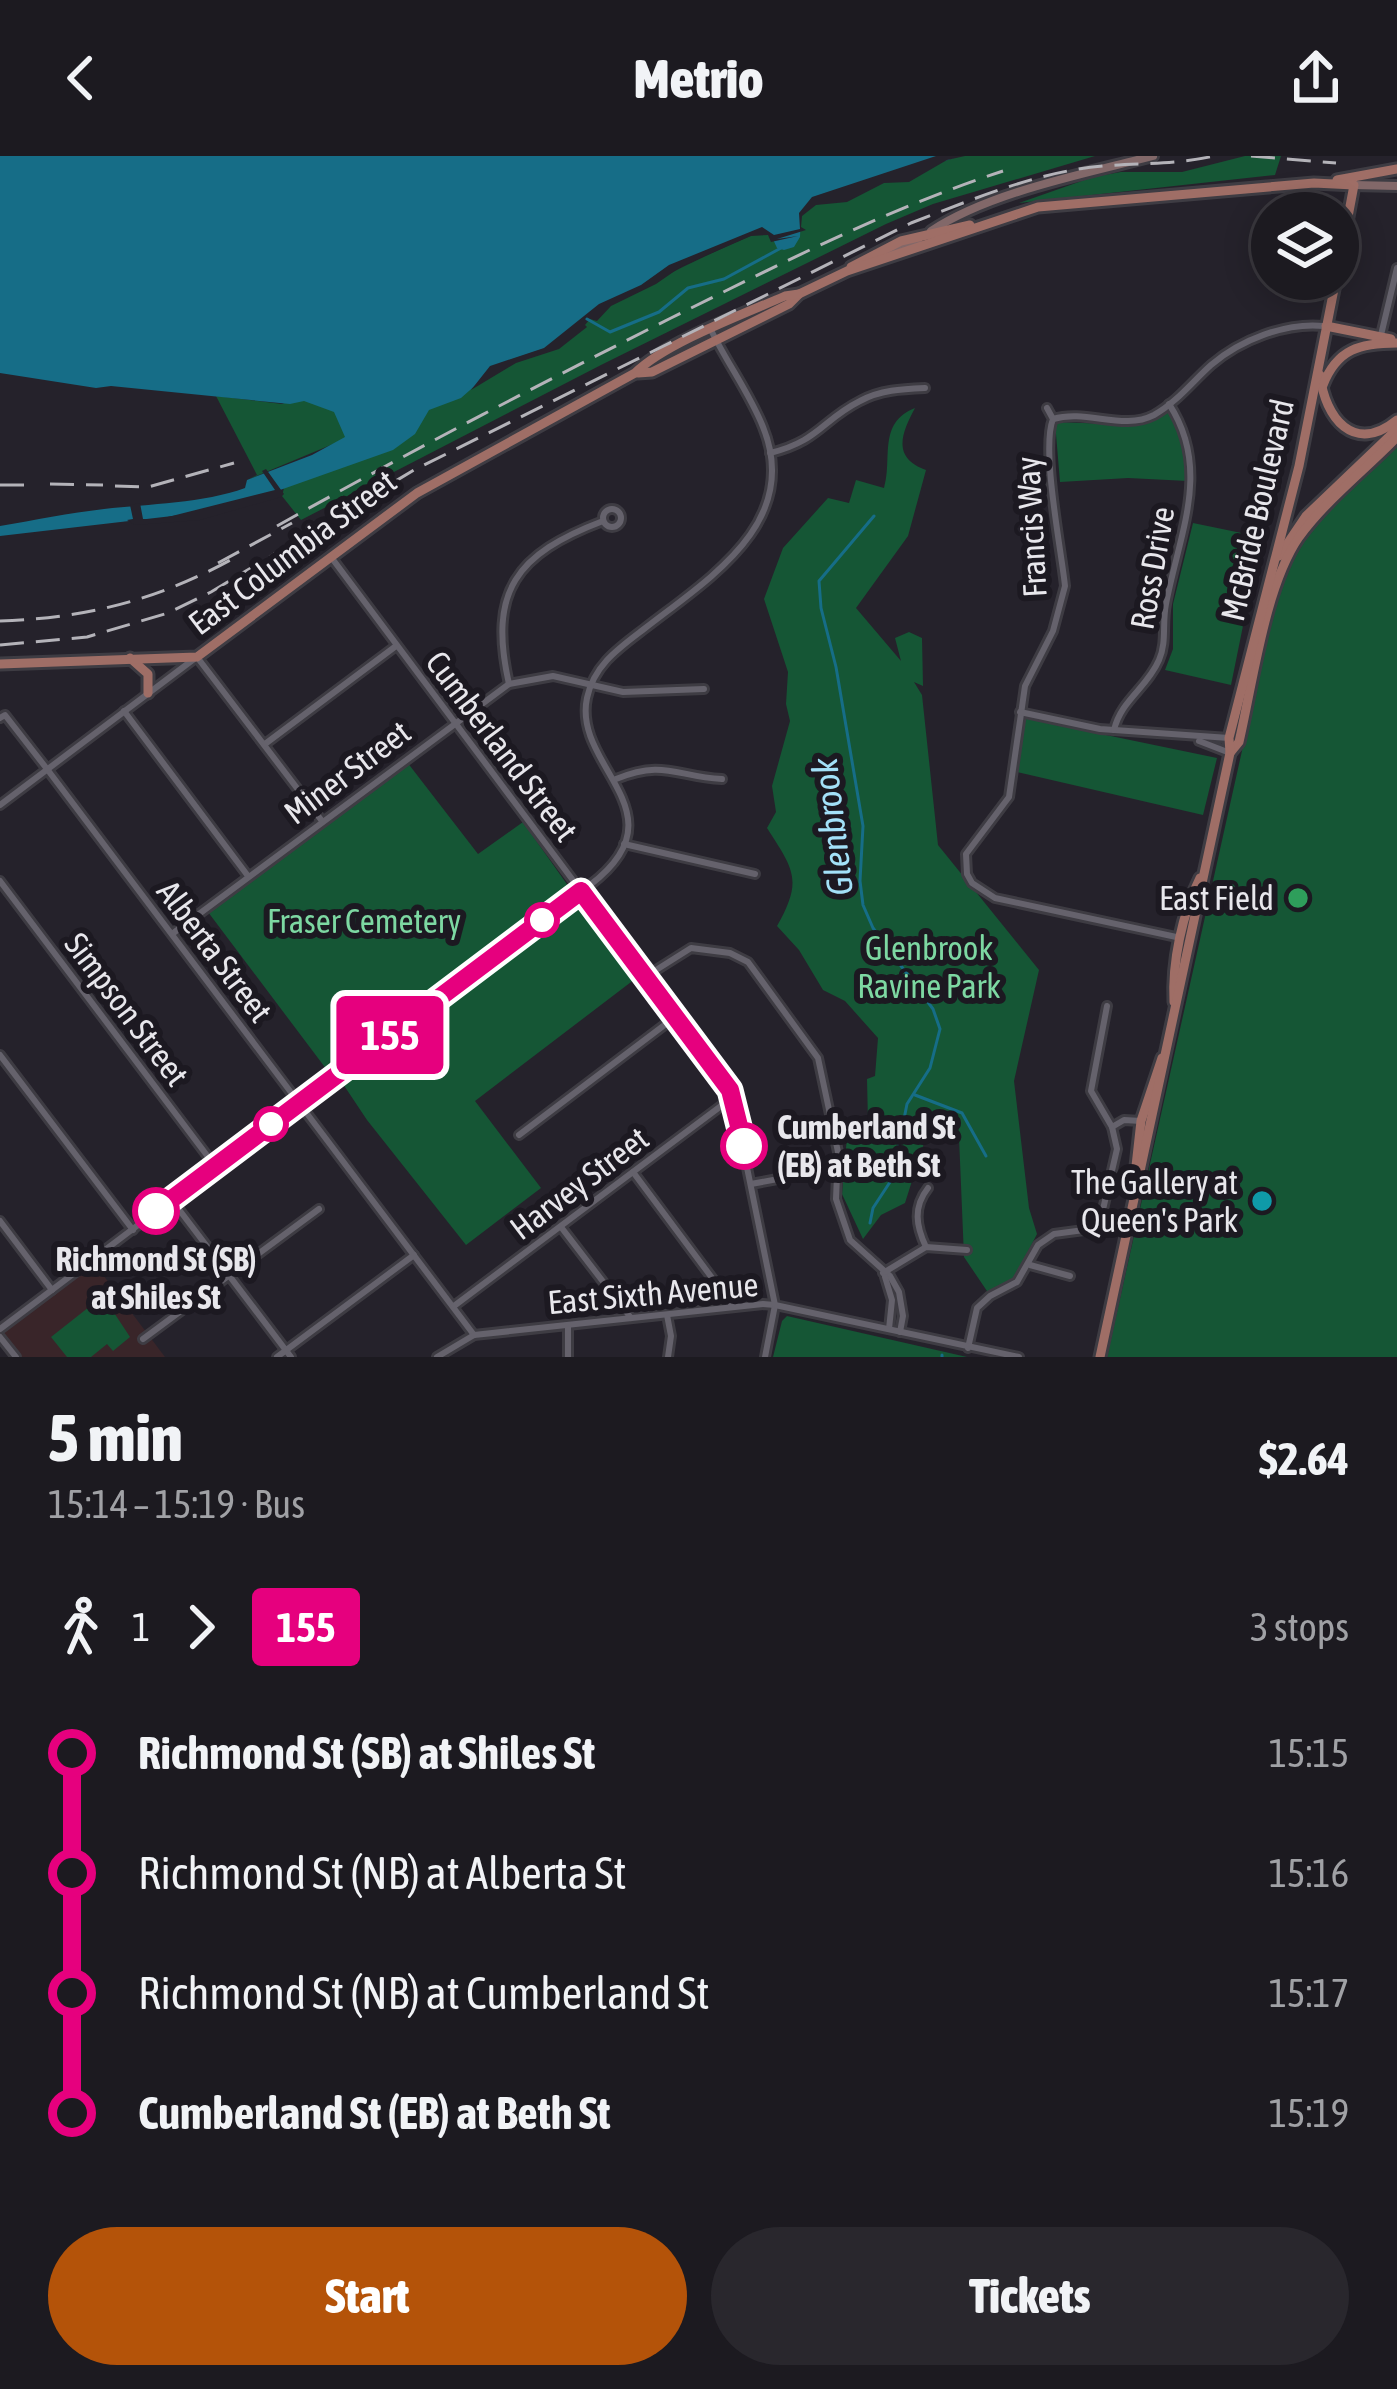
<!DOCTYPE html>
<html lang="en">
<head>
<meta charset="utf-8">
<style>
  body { margin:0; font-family:"Asap Condensed",sans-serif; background:#29272d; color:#f1f3f6; height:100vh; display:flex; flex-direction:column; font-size:45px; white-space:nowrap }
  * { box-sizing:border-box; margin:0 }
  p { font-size:39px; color:#a0a1a5 }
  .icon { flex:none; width:66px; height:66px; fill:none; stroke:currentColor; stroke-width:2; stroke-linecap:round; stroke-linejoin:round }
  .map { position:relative; height:1201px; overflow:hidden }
  .details { display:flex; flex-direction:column; background:#1c1a20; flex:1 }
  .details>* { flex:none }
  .badge { padding:0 24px; border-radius:9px; font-size:42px; line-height:78px }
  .fabs { position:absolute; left:1251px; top:36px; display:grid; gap:24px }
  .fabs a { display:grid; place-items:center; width:108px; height:108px; border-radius:50%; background:#1c1a20; box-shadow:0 6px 30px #0003,0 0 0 3px #3a383e; font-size:60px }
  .map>.badge { position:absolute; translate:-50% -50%; box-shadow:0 0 0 6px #fff }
  .legs { display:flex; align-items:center; gap:18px; height:132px; padding:0 48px; font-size:39px }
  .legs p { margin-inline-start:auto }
  .summary { display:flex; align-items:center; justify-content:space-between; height:204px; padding:0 48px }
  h1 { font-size:66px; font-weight:800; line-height:90px }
  .button { display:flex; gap:24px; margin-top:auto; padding:24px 48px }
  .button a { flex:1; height:138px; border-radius:72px; background:#b45309; color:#fff; font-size:48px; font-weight:800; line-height:138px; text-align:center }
  .button a+a { background:#29272d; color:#f1f3f6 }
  ul { padding:0 48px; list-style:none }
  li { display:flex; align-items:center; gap:42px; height:120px; font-size:45px }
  li i { display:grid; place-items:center; width:18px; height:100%; margin:0 15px; background:currentColor }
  li i::after { content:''; width:30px; height:30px; margin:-15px; border:9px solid; border-radius:50%; background:#1c1a20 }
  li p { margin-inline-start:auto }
  li:first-child i { background:linear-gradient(#0000 50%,currentColor 0) }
  li:last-child i { background:linear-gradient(currentColor 50%,#0000 0) }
  header { display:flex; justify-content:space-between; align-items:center; height:156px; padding:0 48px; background:#1c1a20; font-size:54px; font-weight:800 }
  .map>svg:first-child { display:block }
  .education { fill:#392529 }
  .green { fill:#155635 }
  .water { fill:#166d87 }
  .pier { fill:#25222b }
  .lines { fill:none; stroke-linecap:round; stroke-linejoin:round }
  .stream { stroke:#166d87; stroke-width:3 }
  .minor-casing { stroke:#3e3c43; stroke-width:12 }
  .tertiary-casing { stroke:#3e3c43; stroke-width:12 }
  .secondary-casing { stroke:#3e3c43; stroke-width:14 }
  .primary-casing { stroke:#3e3c43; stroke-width:15 }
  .minor { stroke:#65626c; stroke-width:6 }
  .tertiary { stroke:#65626c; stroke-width:6 }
  .secondary { stroke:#826869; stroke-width:8 }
  .primary { stroke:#9f6e66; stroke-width:9 }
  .rail { stroke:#b4b3b9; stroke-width:3; stroke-dasharray:24 12; stroke-linecap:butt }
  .line-1-casing { stroke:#fff; stroke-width:27 }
  .line-1 { stroke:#e6007e; stroke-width:18 }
  .leisure-dot { fill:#2e9e5b; stroke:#1c1921; stroke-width:4.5 }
  .stop-1-dot { fill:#fff; stroke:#e6007e; stroke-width:6 }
  .culture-dot { fill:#0f9aa8; stroke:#1c1921; stroke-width:4.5 }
  .labels { text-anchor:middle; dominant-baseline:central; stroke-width:12; stroke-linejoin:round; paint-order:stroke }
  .street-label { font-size:33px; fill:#e8e7ec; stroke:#1c1921 }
  .poi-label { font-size:33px; fill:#e8e7ec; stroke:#1c1921; text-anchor:end }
  .park-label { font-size:33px; fill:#7dd8a2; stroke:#1c1921 }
  .stop-label { font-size:33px; font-weight:bold; fill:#e8e7ec; stroke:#1c1921; text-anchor:start }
  .water-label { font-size:36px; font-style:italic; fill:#a3e1f8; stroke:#1c1921 }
</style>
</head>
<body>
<header><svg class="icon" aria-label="back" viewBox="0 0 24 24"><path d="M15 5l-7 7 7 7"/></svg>Metrio<svg class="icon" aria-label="share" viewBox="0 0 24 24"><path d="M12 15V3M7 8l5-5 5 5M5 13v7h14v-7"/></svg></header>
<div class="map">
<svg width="1397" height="1201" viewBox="0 0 1397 1201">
  <rect width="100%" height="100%" fill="#25222b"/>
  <path class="education" d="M94 1107 165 1201H21L2 1176Z"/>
  <g class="green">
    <path d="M960 0H1095L933 48 886 68 601 209 301 364 282 340 284 332 270 335C449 246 615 131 801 59L818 46Z"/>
    <path d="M1245 0H1281L1275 19 1019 47 1093 21 1121 16H1182Z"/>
    <path d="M309 238 369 273 247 324 257 319 216 240 282 248Z"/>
    <path d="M915 252C901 278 892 302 926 314L908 380 856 452 901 505 895 482 909 476 922 482 923 530 914 526 922 539 938 689 1039 814 1014 925 1029 1052 1037 1078 1013 1125 989 1138 964 1101 959 981 930 968 905 1047 881 1059 863 1083 842 1038 847 981 868 966 867 923 875 920 878 882 845 845 823 834 799 794 777 770C803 724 794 714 767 672L776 656 772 630 790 565 786 548 788 516 764 443 783 392 828 342 849 347 856 324 884 332C893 303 877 267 915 252Z"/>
    <path d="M1168 256 1187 295 1188 325 1128 322 1060 326 1055 266 1139 269Z"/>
    <path d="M1397 291V1201H1107L1276 442C1299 372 1345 339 1397 291Z"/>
    <path d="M1193 367 1261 381 1231 529 1165 514 1173 493V448Z"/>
    <path d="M1024 562 1217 602 1203 659 1017 616Z"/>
    <path d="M407 606 478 698 523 666 571 734 330 918 208 756Z"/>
    <path d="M577 748 584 750 635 823 475 945 541 1032 466 1089 367 964 341 925Z"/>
    <path d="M103 1140 130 1181 113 1195 107 1188 91 1201H67L51 1181Z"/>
    <path d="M787 1160 967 1201H773L782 1165Z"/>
  </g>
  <path class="water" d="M0 0H960L817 46 801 59 800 81 794 91 784 94 777 92 771 79 761 75 695 102 607 149 559 188 495 212 461 242 429 254 415 278 393 294 224 354 0 380V370C35 364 69 357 104 353 149 348 204 347 245 332L247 324 312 299 345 281 334 256 304 245 290 248 111 230 96 232 0 217Z"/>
  <g class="pier">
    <path d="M936 0H965L947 4 909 26 884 27 847 46 816 49 802 60 801 71 806 74 777 83 798 80 771 86 768 79 751 80 682 110 656 128 611 150 597 165 590 163 585 169 587 171 559 193 516 207 471 234 490 210 544 192 599 148 641 129 669 109 762 71 774 79 800 73 799 57 812 41Z"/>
    <path d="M266 313 284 338 281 341 200 364 135 369 127 364 133 363 130 349 140 347 143 363 156 364 275 334 262 315Z"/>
  </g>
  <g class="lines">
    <g class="stream">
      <path d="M587 163 610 176 659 156 688 132 724 123 781 92"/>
      <path d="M915 939 962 957 986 1000"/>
      <path d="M870 1067 873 1052 892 1023 907 948 930 912 940 873 933 853 873 772 863 749 860 725 863 670 836 511 821 452 819 425 874 360"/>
      <path d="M942 1201V1199"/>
    </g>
    <g class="minor-casing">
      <g id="minor">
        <path d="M1381 179 1397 112"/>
        <path d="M1047 252 1053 263C1041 293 1061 392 1065 430L1053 475 1025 530 1009 641 966 698 967 718 972 727 995 742 1181 782"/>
        <path d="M1053 263C1087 253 1123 275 1154 259 1176 247 1193 225 1211 209 1240 184 1286 166 1324 170"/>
        <path d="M770 297C819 285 822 264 860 245 880 234 902 233 925 232"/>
        <circle cx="612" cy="362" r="9"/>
        <path d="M331 401 581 735"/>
        <path d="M197 501 322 665"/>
        <path d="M509 528C488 435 516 398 603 365"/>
        <path d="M124 555 248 720"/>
        <path d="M1020 556 1100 573 1229 582"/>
        <path d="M0 562 5 559 47 613 474 1179"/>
        <path d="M1114 574C1121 544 1147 532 1159 504 1167 486 1162 468 1166 448 1179 378 1212 314 1169 248"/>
        <path d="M1199 585 1230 597"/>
        <path d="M265 588 396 490"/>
        <path d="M616 623C664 603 677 621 722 623"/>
        <path d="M624 688 755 718"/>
        <path d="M0 725 215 1010"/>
        <path d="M172 778 509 528 553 520 623 536 704 533"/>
        <path d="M645 821 691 792 730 797 748 806 818 902 838 996 836 1043 850 1084 890 1120 899 1136 903 1160 900 1176"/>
        <path d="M0 899 133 1074"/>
        <path d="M1112 971 1124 964 1141 965"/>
        <path d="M519 979 675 861"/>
        <path d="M633 1016 733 1150"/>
        <path d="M751 1028 837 1012"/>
        <path d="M171 1043 291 1201"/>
        <path d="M0 1065 52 1134"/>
        <path d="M561 1071 631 1162"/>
        <path d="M926 1091C916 1070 913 1051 928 1032"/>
        <path d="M1030 1109 1070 1120"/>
        <path d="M883 1117 926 1091 967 1094"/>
        <path d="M885 1121 892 1144 889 1173"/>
        <path d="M454 1150 733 941"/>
        <path d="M667 1159 671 1180 668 1201"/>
        <path d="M0 1181 16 1201"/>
        <path d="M143 1183 319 1053"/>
        <path d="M968 1192 977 1152 990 1140 1017 1126 1038 1089 1054 1078 1084 1074 1101 1062 1117 993 1112 971 1091 935 1107 850"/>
        <path d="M277 1201 414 1099"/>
        <path d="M437 1201 474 1179 763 1148 775 1149 765 1201"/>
        <path d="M568 1201V1169"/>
      </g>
    </g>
    <g class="tertiary-casing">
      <g id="tertiary">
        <path d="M0 649 194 503"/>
        <path d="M581 735 732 938 775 1149 1019 1201"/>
        <path d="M0 1173 590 729C685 657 572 611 587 542 594 509 619 492 644 473 708 423 802 367 763 271 750 238 727 207 711 174"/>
      </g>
    </g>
    <g class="secondary-casing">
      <g id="secondary">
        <path d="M1354 29 1397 30"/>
        <path d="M931 75C990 36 1084 18 1153 0"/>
        <path d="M882 99 918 84"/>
      </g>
    </g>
    <g class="primary-casing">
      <g id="primary">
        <path d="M1337 24 1397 13"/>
        <path d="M851 111 901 85 970 69"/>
        <path d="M1326 170 1391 183"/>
        <path d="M638 217 652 216 789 148 799 138 847 115 1038 51 1314 27 1354 29 1338 114"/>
        <path d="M1320 219C1325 262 1354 299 1397 264"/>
        <path d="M1323 229C1337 193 1360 187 1397 187"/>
        <path d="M1279 400 1306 360 1397 273"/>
        <path d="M130 502 148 518V537"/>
        <path d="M0 508 197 501 417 337 635 217C665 187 744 158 785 140L799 138"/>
        <path d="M1230 597 1239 586C1253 526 1265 430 1299 381 1326 344 1365 314 1397 281"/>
        <path d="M1174 846C1172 806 1182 758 1200 722"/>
        <path d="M1135 1019 1141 965 1162 902"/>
        <path d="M1100 1201 1230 597 1229 582 1299 310 1336 123"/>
      </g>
    </g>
    <use href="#minor" class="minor"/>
    <use href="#tertiary" class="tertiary"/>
    <use href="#secondary" class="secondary"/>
    <use href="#primary" class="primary"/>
    <g class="rail">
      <path d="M1251 0 1336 7"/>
      <path d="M50 328 103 329"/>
      <path d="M0 329H35"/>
      <path d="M115 330 148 331 234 307"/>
      <path d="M277 370C407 297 538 229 671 162 780 108 887 53 1003 15"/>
      <path d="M218 407 292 367"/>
      <path d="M0 465C87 462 158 444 234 402"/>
      <path d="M0 489 87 481 168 457 211 436 414 314 911 67C964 47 1017 24 1073 14 1120 5 1167 11 1214 0"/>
    </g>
  </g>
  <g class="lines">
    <g class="line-1-casing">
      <path id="line-1" d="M156 1055 581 735 730 934 744 990"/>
    </g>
    <use href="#line-1" class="line-1"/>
  </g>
  <circle class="leisure-dot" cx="1298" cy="742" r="12"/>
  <g class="stop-1-dot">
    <circle cx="542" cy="764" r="15"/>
    <circle cx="271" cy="968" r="15"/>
    <circle cx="744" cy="990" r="21"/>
    <circle cx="156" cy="1055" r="21"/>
  </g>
  <circle class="culture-dot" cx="1262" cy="1045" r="12"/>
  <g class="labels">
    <g class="street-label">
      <text transform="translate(1257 354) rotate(-77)">McBride Boulevard</text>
      <text transform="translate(1031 371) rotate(-93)">Francis Way</text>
      <text transform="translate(292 396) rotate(-37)">East Columbia Street</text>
      <text transform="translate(1152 412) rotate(-80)">Ross Drive</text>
      <text transform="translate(502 590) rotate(53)">Cumberland Street</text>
      <text transform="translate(347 616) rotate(-37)">Miner Street</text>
      <text transform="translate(215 795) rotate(53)">Alberta Street</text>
      <text transform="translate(127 853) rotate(53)">Simpson Street</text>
      <text transform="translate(579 1027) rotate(-37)">Harvey Street</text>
      <text transform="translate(653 1137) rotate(-5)">East Sixth Avenue</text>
    </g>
    <g class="poi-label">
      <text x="1274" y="742">East Field</text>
      <text x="1238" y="1026">The Gallery at<tspan x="1238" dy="38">Queen's Park</tspan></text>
    </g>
    <g class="park-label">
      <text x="364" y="765">Fraser Cemetery</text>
      <text x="929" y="792">Glenbrook<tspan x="929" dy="38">Ravine Park</tspan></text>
    </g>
    <g class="stop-label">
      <text x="777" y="971">Cumberland St<tspan x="777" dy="38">(EB) at Beth St</tspan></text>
      <text x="156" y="1103" text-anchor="middle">Richmond St (SB)<tspan x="156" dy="38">at Shiles St</tspan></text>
    </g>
    <g class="water-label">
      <text transform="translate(832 671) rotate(-97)">Glenbrook</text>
    </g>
  </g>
</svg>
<div class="fabs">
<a><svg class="icon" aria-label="layers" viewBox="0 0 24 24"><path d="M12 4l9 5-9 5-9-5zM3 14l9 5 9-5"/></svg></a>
</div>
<b class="badge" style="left:390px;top:879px;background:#e6007e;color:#fff">155</b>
</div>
<section class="details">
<div class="summary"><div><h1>5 min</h1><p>15:14 – 15:19 · Bus</p></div><b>$2.64</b></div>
<div class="legs"><svg class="icon" aria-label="walk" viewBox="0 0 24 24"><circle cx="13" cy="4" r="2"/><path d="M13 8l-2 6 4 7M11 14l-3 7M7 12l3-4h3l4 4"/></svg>1<svg class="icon" aria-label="forward" viewBox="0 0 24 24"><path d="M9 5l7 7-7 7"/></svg><b class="badge" style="background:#e6007e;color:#fff">155</b><p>3 stops</p></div>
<ul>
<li><i style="color:#e6007e"></i><b>Richmond St (SB) at Shiles St</b><p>15:15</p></li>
<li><i style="color:#e6007e"></i><span>Richmond St (NB) at Alberta St</span><p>15:16</p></li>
<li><i style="color:#e6007e"></i><span>Richmond St (NB) at Cumberland St</span><p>15:17</p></li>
<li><i style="color:#e6007e"></i><b>Cumberland St (EB) at Beth St</b><p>15:19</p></li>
</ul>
<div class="button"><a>Start</a><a>Tickets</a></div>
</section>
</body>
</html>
